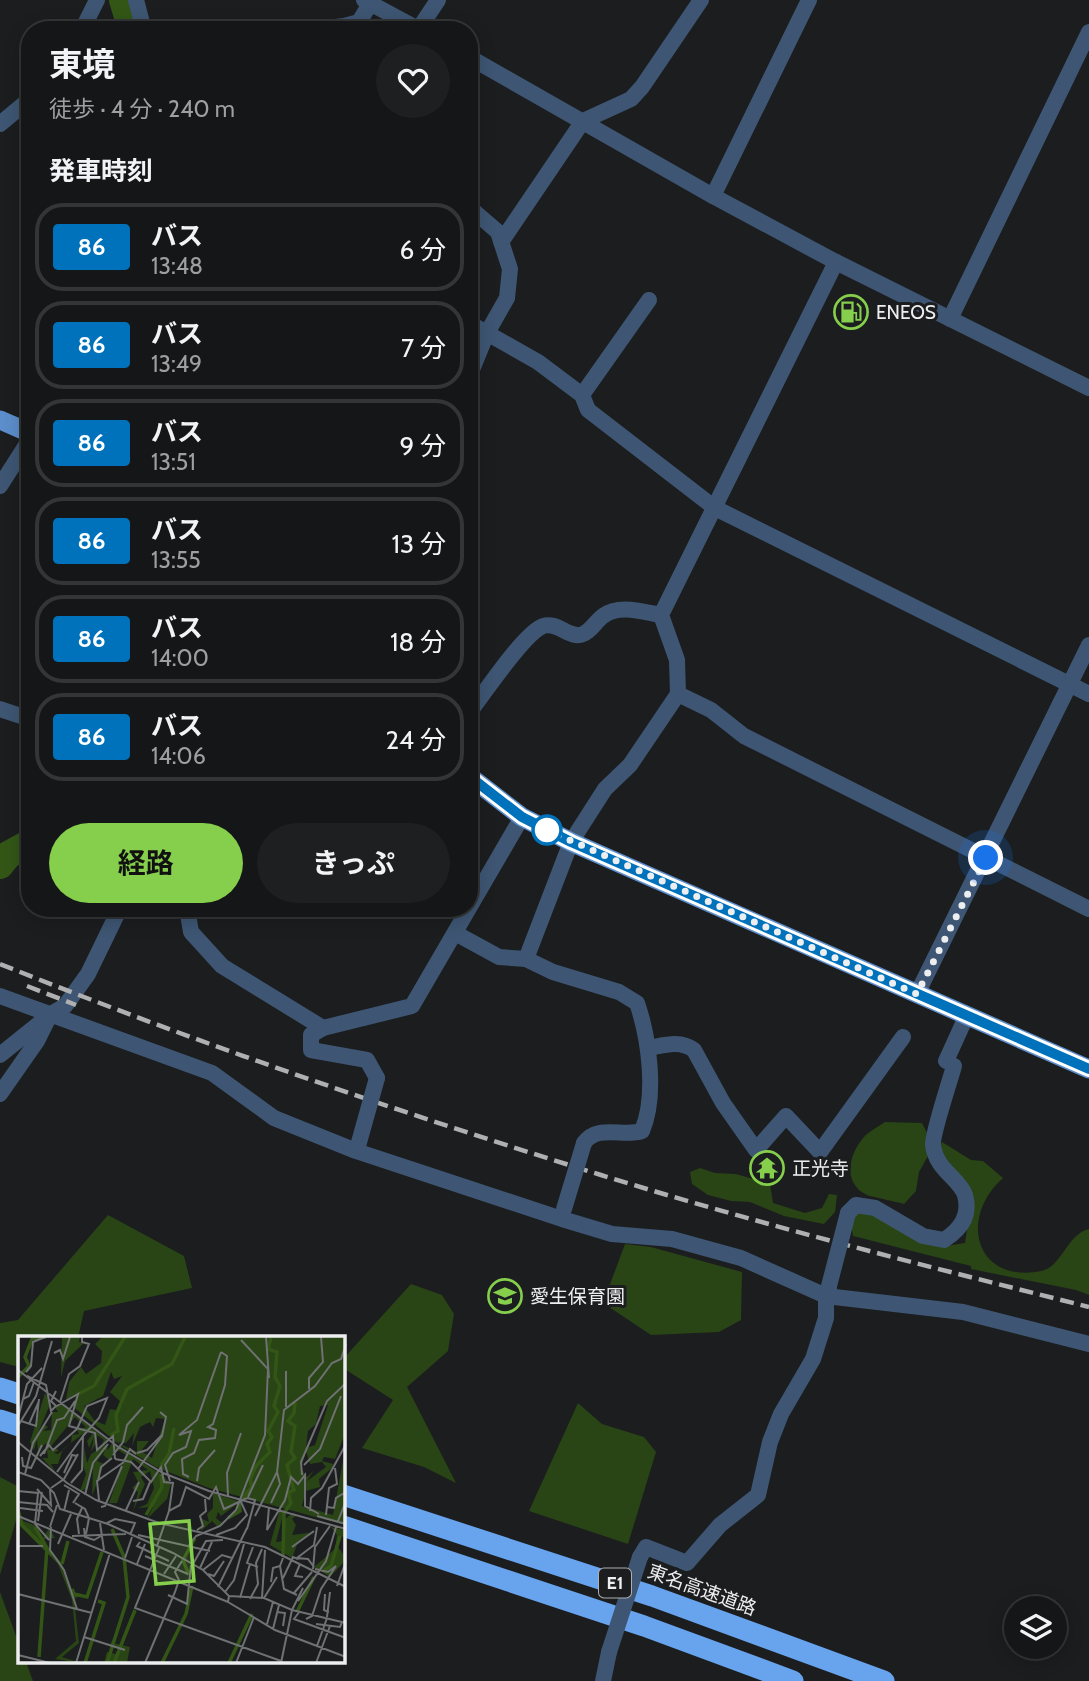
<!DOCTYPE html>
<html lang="ja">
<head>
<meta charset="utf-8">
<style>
  body { margin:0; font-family:Cabin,"Noto Sans JP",sans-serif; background:#1d1f20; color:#f1f3f6; height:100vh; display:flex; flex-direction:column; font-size:26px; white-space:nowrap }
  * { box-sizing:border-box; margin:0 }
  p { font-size:23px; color:#9d9fa1 }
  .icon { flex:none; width:38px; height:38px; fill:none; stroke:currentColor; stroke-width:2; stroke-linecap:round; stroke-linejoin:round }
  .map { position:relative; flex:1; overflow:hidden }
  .drawer { position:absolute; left:21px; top:21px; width:457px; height:896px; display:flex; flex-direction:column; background:#141617; border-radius:28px; box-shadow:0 4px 18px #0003,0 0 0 2px #333536 }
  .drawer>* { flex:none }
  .badge { padding:0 14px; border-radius:5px; font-size:24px; line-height:46px }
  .tools { position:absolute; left:1004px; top:1596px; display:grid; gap:14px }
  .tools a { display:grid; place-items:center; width:63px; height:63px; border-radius:50%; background:#141617; box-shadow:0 4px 18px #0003,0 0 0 2px #333536; font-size:35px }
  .you { position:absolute; width:35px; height:35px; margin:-18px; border:5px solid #fff; border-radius:50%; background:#1a73e8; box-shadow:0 0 0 10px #1a73e833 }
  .map>.badge { position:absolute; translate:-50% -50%; box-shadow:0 0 0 4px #fff }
  h2 { padding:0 28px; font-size:26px; line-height:63px }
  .round { display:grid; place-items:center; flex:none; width:74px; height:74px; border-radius:37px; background:#1d1f20 }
  .overview { display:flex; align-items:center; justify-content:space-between; height:119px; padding:0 28px }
  h1 { font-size:33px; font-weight:700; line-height:52px }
  .cta { display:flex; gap:14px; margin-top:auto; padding:14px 28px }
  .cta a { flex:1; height:80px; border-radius:42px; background:#85cf4c; color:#111; font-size:28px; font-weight:700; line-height:80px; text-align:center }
  .cta a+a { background:#1d1f20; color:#f1f3f6 }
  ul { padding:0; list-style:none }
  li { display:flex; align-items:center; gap:21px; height:88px; margin:0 14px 10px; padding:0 14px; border:4px solid #333536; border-radius:28px }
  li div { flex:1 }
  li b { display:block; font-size:26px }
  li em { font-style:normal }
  li .badge { min-width:77px; font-weight:700; text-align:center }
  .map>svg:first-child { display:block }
  .green { fill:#294415 }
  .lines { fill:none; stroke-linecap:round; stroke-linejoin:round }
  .river { stroke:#335616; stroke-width:28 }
  .minor { stroke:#3e5673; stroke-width:16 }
  .major { stroke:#5c8ecb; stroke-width:19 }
  .highway { stroke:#68a4ee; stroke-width:21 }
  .rail { stroke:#afb0b2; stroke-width:4.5; stroke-dasharray:14 7; stroke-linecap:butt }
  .minor-bridge { stroke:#3e5673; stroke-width:16 }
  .line-casing { stroke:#fff; stroke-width:16 }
  .line { stroke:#0072bc; stroke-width:10 }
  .walk { stroke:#edeef0; stroke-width:7; stroke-dasharray:0 12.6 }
  .stop-dot { fill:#fff; stroke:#0072bc; stroke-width:3.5 }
  .labels { text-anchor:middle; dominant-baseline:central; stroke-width:6; stroke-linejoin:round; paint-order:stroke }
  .shield { fill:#1b1d1f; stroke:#aeafb1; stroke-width:2 }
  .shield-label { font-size:18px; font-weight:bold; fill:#edeef0 }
  .poi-label { font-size:19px; fill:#edeef0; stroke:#1b1d1f; text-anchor:start }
  .street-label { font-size:19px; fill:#edeef0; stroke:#1b1d1f }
  .inset-river { fill:none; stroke:#335616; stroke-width:3.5 }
  .inset-road { fill:none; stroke:#6f7173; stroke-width:2 }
  .view { fill:#85cf4c; fill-opacity:0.15; stroke:#85cf4c; stroke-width:3.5 }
  .inset-edge { fill:none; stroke:#edeef0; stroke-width:3.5 }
</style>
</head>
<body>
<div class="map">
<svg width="1089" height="1681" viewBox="0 0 1089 1681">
  <rect width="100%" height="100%" fill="#1b1d1f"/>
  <g class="green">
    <path d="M885 1122 922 1123 929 1137V1154L919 1172 916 1191 904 1204C897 1202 873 1197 867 1195 841 1183 849 1151 867 1134 872 1130 879 1126 885 1122Z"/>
    <path d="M942 1142 971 1160 983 1161 1003 1178C957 1219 977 1284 1041 1271 1061 1268 1067 1234 1089 1229V1295L1076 1290 971 1269V1266L853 1236 850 1217 854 1207 870 1210 940 1247 965 1243 972 1193 939 1149Z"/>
    <path d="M700 1168 715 1173 736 1174 770 1184 773 1203 805 1213 822 1208 829 1194 837 1195 835 1212 824 1224 784 1216 750 1202 731 1201 708 1195 692 1184 690 1172Z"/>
    <path d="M108 1215 184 1256 192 1288 84 1311 78 1338H19V1367L0 1362V1323L18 1320Z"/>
    <path d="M625 1244 651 1247 742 1272 741 1320 719 1332 651 1335 603 1303Z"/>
    <path d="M411 1284 442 1295 454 1314 448 1351 407 1387 456 1483 424 1467 362 1448 393 1400 343 1368V1359Z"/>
    <path d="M578 1403 602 1424 644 1437 656 1452 628 1544 529 1511Z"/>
    <path d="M0 1477 19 1487V1510L0 1575Z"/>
    <path d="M0 1592 19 1644V1662H26L33 1681H0Z"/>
  </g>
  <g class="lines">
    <g class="river">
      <path d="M123 0 132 30"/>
      <path d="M0 865 8 855 30 843"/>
    </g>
    <g class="minor">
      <path d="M136 0 144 30"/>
      <path d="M364 0 420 30"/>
      <path d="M82 30 97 0"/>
      <path d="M308 30 344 26 359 22 370 4"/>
      <path d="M418 30 438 0"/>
      <path d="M469 57 713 196 836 262 1089 388"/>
      <path d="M0 124 30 99"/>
      <path d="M713 196 809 0"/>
      <path d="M469 207 498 232 510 269 507 298 487 333 469 377"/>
      <path d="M501 242 583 121 631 99 642 87 701 0"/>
      <path d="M836 262 661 615 677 660 678 694 711 710 744 736 1089 909"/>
      <path d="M950 319 1089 32"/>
      <path d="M469 323 538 362 582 395 588 410 715 508 1089 694"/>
      <path d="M582 395 649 300"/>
      <path d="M0 486 30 439"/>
      <path d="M0 709 30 719"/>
      <path d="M469 713C483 695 524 633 543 626 558 621 570 640 583 634 591 631 596 621 603 616 619 604 643 612 661 615"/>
      <path d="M187 908 191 932 222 966 323 1028"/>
      <path d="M455 933 499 957 526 959 553 972 619 992 637 1003C649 1038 657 1096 642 1131 623 1137 597 1124 584 1143"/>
      <path d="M526 959 571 842 605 789 630 765 678 694"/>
      <path d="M917 994 1089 645"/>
      <path d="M0 996 212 1073 274 1118 356 1151 562 1219 612 1234 672 1239 741 1258 826 1296 963 1312 1089 1344"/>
      <path d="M649 1048C665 1045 680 1040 694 1050L723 1103 756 1150 786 1116 820 1152 903 1037"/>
      <path d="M0 1055 51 1014 65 1006 88 974 120 908"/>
      <path d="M946 1061 966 1017"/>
      <path d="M377 1078 367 1060 311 1050V1035L323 1028 412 1006 522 817"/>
      <path d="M0 1094 37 1041 48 1019"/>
      <path d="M848 1213 856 1205 875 1208 923 1236 944 1240C960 1230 971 1216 965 1195 959 1178 936 1170 933 1145 932 1134 950 1081 954 1066"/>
      <path d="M640 1557 646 1547 687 1563 720 1525 758 1495 770 1442 781 1414 813 1359 826 1318V1296L829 1288"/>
      <path d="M603 1681 609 1652"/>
    </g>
    <g class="major">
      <path d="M0 420 30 433"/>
      <path d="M469 776 522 817 571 842 1089 1069"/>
    </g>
    <g class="highway">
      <path d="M0 1388 19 1394"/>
      <path d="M0 1420 19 1426"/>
      <path d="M343 1495 652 1596 884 1681"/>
      <path d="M343 1526 644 1626 793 1681"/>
    </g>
    <g class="rail">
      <path d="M0 964C197 1043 399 1112 601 1175 762 1225 926 1266 1089 1307"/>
      <path d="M27 986 76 1005"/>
    </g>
    <g class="minor-bridge">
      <path d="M358 1146 377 1078"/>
      <path d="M564 1209 584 1143"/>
      <path d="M829 1286 848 1213"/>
      <path d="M609 1652 640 1557"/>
    </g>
  </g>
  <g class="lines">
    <g class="line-casing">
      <path id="line" d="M469 776 522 817 571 842 1089 1069"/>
    </g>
    <use href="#line" class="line"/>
    <path class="walk" d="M547 830 917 994 986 858"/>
  </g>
  <defs>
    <g id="fuel-ring" transform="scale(1.75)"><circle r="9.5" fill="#1b1d1f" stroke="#85cf4c" stroke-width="1.5"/><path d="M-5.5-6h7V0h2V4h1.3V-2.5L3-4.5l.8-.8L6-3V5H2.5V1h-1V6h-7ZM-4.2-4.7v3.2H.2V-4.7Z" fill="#85cf4c"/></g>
    <g id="temple-ring" transform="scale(1.75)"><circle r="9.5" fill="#1b1d1f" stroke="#85cf4c" stroke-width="1.5"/><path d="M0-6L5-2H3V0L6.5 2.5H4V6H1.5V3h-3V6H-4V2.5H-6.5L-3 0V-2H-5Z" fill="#85cf4c"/></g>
    <g id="school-ring" transform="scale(1.75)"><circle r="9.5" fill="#1b1d1f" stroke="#85cf4c" stroke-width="1.5"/><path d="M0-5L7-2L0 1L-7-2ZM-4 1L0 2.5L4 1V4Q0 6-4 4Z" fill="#85cf4c"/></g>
  </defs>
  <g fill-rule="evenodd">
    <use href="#fuel-ring" x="851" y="312"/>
    <use href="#temple-ring" x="767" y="1168"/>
    <use href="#school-ring" x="505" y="1296"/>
  </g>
  <circle class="stop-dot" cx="547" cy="830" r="14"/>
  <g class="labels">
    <rect class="shield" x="599" y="1568.5" width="32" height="29" rx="5"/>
    <g class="shield-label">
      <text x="615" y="1583">E1</text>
    </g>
    <g class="poi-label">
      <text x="876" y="312">ENEOS</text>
      <text x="792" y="1168">正光寺</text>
      <text x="530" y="1296">愛生保育園</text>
    </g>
    <g class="street-label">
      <text transform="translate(702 1590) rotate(20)">東名高速道路</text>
    </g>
  </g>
  <g transform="translate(18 1336)">
    <rect width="327" height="327" fill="#1b1d1f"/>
    <path d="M44 1H62L61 6 66 7 47 25 43 42ZM84 1H327V98L317 123 306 121 304 125 315 128 314 132 301 143 302 151 288 155 284 170 315 179 327 114V189L191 152 138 131 103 110 53 69 60 60 48 64 51 46 63 31 68 38 83 27 84 15 77 8ZM93 36 96 43 104 40 92 56 105 68 99 74 92 73 87 89 76 84 66 70 85 60ZM310 69 297 109 288 112 290 95 298 88 302 70ZM138 82 147 83 134 122 123 115 131 105H119V116L98 106 108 107 116 97 114 110 122 91 132 86 135 91ZM288 115 292 128 304 126 308 131 289 145 296 134 289 141 283 132ZM27 57 33 66 18 102 27 89 30 91 25 95 33 94 34 76H40L37 71 43 67 89 104 83 110 86 104 79 99 78 107 73 116 76 101 71 112 69 105 76 96 66 97 45 113 40 128H33L37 136 24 122H30L28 107 20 115 19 104 16 114 12 106ZM57 81 68 91 59 94 61 98 54 99 53 107 40 118 36 117 40 115V113L30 114ZM94 107 144 139 153 148 149 163 129 183 135 171 120 172 129 168 136 152 132 135 123 141 127 148 115 175 120 156 114 152 120 146 115 136 130 134 115 123 99 167H91L108 119 100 114 91 124 85 119 87 114 79 125 86 128 74 160 75 131 68 153 62 155 68 138 65 130 66 111 69 127 73 118 89 108 90 114ZM195 157 222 166V176L216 180 212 179 219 176V168L203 180 200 176 198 182 204 187 200 191 194 185 183 195 184 183 191 186 189 178 195 172ZM0 168 5 185 16 189 25 202 31 192 37 202 26 203 28 209 43 226 56 258 62 260 56 263 61 307 44 321 63 327 37 323 58 305 54 264 40 228 2 190ZM262 173 266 175 258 206 266 205 264 185 275 177 279 179 274 183 278 189 274 199 297 196 280 206 274 222 252 209ZM313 191 327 194V202L323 200 318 208 325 218 327 202V225L312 241 296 231 317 213 319 199ZM96 301 95 307 112 311 109 327H86L89 316 98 318 100 313 92 309Z" fill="#294415" fill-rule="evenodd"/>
    <path class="inset-river" d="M0 41 11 30 7 21 14 3 28 1M60 58 76 50 107 1M93 99 100 95 98 79 109 53 154 28 167 1M143 129 151 118 156 92M0 174 4 189 34 219M128 179 144 151 143 138M210 182 222 175 221 166 234 151 232 143 238 130 252 116 249 108 254 101 250 95 260 76 256 70 262 50 257 41 259 16 250 13 253 1M17 191 29 212 21 321M265 221 266 177 273 167 270 157 276 154 269 129 277 122 273 116 277 90 270 85 276 77 277 66M44 228 50 205M305 235 313 230 322 200M171 239 165 224 177 202M54 253 56 258 69 261 84 216M279 276 296 241M67 327 86 267 80 265M89 327 110 261 106 221 94 193M96 327 117 274M144 327 168 278 174 250M211 327 234 278"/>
    <path class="inset-road" d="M248 1 251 42M36 17 42 14 45 23 52 1M0 34 99 110 145 137 191 155 328 193M268 35V71M8 36 13 30 15 6 27 1M9 40 28 49 33 75 38 70 33 65 38 55M291 53V42L305 26 303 1M5 63 11 60 16 46M42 66 51 38 62 30 71 8 64 6V1M37 71 60 58 51 90 77 97 79 114 95 100 97 123M0 82 9 48 24 32M3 85 18 90 21 63M11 88 21 65M0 90 18 60 34 5M0 106 49 147 78 164 141 187 247 211 328 251M119 117 129 114 144 99M26 118 39 84 46 82 57 65M95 119 105 106 109 89 125 71M22 120 31 109 35 114 59 93M4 121 5 130 13 132 24 109M97 123 113 126 133 146 143 131 146 146 155 147 151 175 162 169 168 151 191 163 198 151 206 173 229 162 237 164 229 193M106 125 112 113 118 118M286 129 302 113 323 60M120 133 144 100 148 81 142 76M0 136 23 144 36 157 42 173 90 188 155 217 185 234 211 260 210 266 257 294 328 321M39 136 65 100M259 136 266 74 297 50 314 27 323 23 328 8M46 137 54 119 59 120M7 138 15 107 34 76M284 139 283 126 309 65 328 47M171 141 165 138 164 123 176 117 181 104 197 102 198 94 190 91 195 88 207 49 209 20 203 16M80 145 83 131 94 122M152 145 147 129 155 117 168 111 173 95 161 99 179 84 203 16M179 145 181 132 197 114M53 147 64 134 65 100 81 82 89 62 69 70 59 93M46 149 61 158 55 167M33 152 46 143 60 118M19 153 33 169 32 154M0 155 20 157 17 188 31 204M67 159 75 127 90 108M210 160 209 137 223 97M230 161 245 129M81 164 79 145 106 126M115 165 125 163 132 146M0 166 29 169 35 176M57 167 67 173 71 182 68 198M83 171 87 170 104 130M251 171 249 194 267 164 273 141 280 148 287 139V170L301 178M309 171 316 172 318 162 328 156M2 172 25 175M108 174 121 146M46 175 51 154M292 175 293 162 304 152 328 108M308 179 311 152 319 148 317 132M0 180 210 266M237 180 259 136 262 148 253 167M299 180 328 188M20 185 24 156M320 185 328 165M82 187 86 214M89 187 97 183 117 187 112 199M32 191 39 169M33 191 32 214 46 234 59 273M66 192 67 201 76 204 83 200M179 194 185 190 182 180 188 175 187 163M61 198 59 183 64 172M120 199 192 215M198 199 217 192 229 179 223 166M54 200 108 198M122 206 119 210 151 225M40 208 53 178M171 209 178 200 202 190 218 174 247 99 250 33 223 4M0 210H25M139 210 151 175M235 211 229 227 240 231M274 211 296 195M141 212 117 272 263 325M127 220 170 238M107 222 114 201M119 228 127 208M175 228 188 205 205 204M282 228 277 240 285 241M262 230 266 253 279 259M296 231 290 223 279 222 296 209 299 191M182 232 194 206M295 233 297 211 312 190M185 234 204 219 214 222M146 238 158 220M190 238 196 240 206 225M265 242 275 221 280 223M253 246 255 232 262 230 265 222M319 250 328 225M200 251 229 192M207 256 216 244 226 208M276 257 294 236M0 258 74 277M307 258 306 274 311 276M150 259 169 268 173 229M211 260 246 262 274 274 285 252M222 262 232 228M244 262 247 214M246 262 259 241M232 263 240 248 238 227 244 213M280 265 308 225 318 191M282 275 276 283 328 302M259 276 267 277 265 290M309 281 312 256M288 283 294 280 303 253 318 230 310 236 297 233M249 288 255 266M298 288 322 291 324 286M255 293 261 269M66 301 107 314M299 310 309 282M0 319 32 327M58 327 92 217M127 327 157 256 161 244 157 236 164 225M218 327 236 281M263 327 274 274 328 287M298 327 312 290"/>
    <path class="view" d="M171 185 176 245 138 248 132 188Z"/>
    <rect width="327" height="327" class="inset-edge"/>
  </g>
</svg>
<div class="tools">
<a><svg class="icon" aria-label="layers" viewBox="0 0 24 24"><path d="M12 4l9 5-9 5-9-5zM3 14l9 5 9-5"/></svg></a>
</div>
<div class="you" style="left:986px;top:858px"></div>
<section class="drawer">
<div class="overview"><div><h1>東境</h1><p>徒歩 · 4 分 · 240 m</p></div><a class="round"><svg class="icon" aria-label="heart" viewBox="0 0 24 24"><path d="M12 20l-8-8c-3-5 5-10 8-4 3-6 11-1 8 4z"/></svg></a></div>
<h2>発車時刻</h2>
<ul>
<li><span class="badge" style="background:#0072bc;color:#fff">86</span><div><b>バス</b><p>13:48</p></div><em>6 分</em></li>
<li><span class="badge" style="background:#0072bc;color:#fff">86</span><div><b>バス</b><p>13:49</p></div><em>7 分</em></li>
<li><span class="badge" style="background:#0072bc;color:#fff">86</span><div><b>バス</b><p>13:51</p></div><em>9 分</em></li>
<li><span class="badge" style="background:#0072bc;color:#fff">86</span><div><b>バス</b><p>13:55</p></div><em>13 分</em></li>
<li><span class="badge" style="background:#0072bc;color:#fff">86</span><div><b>バス</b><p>14:00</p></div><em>18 分</em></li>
<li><span class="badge" style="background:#0072bc;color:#fff">86</span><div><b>バス</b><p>14:06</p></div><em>24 分</em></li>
</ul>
<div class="cta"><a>経路</a><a>きっぷ</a></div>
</section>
</div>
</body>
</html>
